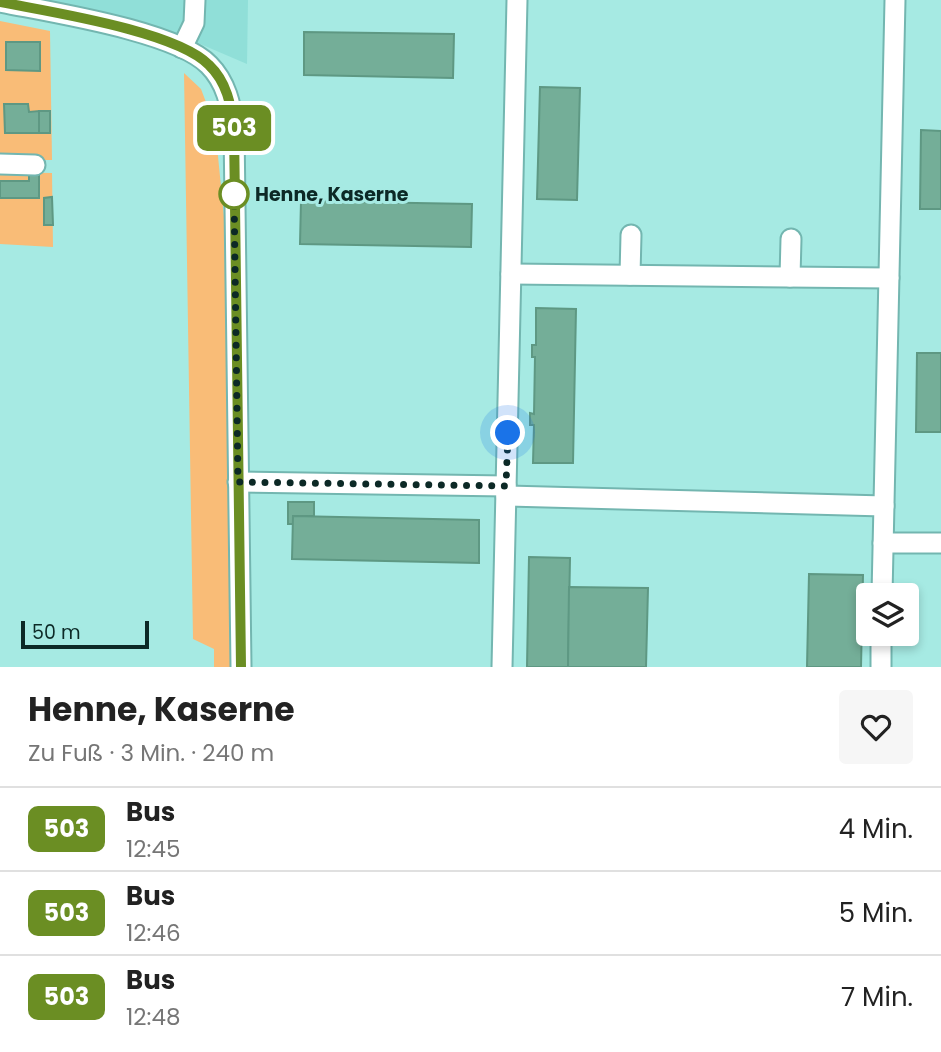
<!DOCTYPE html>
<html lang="de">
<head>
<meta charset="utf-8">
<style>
  body { margin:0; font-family:Poppins,sans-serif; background:#f6f6f6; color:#222; height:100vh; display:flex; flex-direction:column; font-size:26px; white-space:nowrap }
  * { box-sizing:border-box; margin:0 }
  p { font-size:23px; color:#767676 }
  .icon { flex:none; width:38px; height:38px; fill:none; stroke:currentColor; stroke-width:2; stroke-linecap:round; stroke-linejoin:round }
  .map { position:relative; height:667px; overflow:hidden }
  .details { display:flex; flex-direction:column; background:#fff; flex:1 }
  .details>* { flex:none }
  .badge { padding:0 14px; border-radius:10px; font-size:24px; line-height:46px }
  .controls { position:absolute; left:856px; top:583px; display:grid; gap:14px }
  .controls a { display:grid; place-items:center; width:63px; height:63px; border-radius:7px; background:#fff; box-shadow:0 4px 10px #0003; font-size:35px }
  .scale { position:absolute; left:21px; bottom:18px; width:128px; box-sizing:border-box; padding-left:7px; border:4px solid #0c2926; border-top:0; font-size:19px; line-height:24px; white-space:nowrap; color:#0c2926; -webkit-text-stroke:5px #a6eae3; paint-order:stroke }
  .you { position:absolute; width:35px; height:35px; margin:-18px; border:5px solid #fff; border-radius:50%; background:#1a73e8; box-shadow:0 0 0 10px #1a73e833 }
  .map>.badge { position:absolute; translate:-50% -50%; box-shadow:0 0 0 4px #fff }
  .round { display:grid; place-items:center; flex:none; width:74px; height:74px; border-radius:7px; background:#f6f6f6 }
  .headline { display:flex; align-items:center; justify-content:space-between; height:119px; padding:0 28px }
  h1 { font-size:33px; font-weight:700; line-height:52px }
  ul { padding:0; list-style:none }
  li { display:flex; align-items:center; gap:21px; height:84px; padding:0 28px; border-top:2px solid #e0e0e0 }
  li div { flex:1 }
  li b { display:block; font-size:26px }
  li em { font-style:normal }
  li .badge { min-width:77px; font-weight:700; text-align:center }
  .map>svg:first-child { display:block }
  .built { fill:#90dfd8 }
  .green { fill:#f9bc77 }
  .building { fill:#74ae98; stroke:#5e9883; stroke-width:2 }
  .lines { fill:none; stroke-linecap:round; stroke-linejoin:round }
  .minor-casing { stroke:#73b6b0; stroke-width:23 }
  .minor { stroke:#fff; stroke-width:19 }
  .line-casing { stroke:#fff; stroke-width:16 }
  .line { stroke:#6b8e23; stroke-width:10 }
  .walk { stroke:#0c2926; stroke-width:7; stroke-dasharray:0 12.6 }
  .stop-dot { fill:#fff; stroke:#6b8e23; stroke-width:3.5 }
  .labels { text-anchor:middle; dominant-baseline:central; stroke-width:6; stroke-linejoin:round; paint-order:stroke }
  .stop-label { font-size:19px; font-weight:bold; fill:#0c2926; stroke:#a6eae3; text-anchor:start }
</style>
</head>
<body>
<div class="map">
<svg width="941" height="667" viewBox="0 0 941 667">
  <rect width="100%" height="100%" fill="#a6eae3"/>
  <path class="built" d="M47 0H248L247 64 163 28Z"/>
  <g class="green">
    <path d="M0 21 50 31 52 160H0Z"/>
    <path d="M184 73 201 89 215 126 226 237 231 667H214V649L193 639Z"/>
    <path d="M0 172 52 173 53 247 0 244Z"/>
  </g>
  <g class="building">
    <path d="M304 32 454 34 453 78 304 75Z"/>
    <path d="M6 42H40V71L6 70Z"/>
    <path d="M540 87 580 88 577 200 537 199Z"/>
    <path d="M4 104H28L29 112 39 111V133H5Z"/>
    <rect x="39" y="111" width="11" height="22"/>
    <path d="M921 130 941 131V209H920Z"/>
    <path d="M29 175H39V198H0V181H29Z"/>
    <path d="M52 197 53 225H44V198Z"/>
    <path d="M301 201 472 204 471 247 300 244Z"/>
    <path d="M536 308 576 309 573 463H533L534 425H530V413L534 414 535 357H532V345H536Z"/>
    <path d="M917 353H941V432H916Z"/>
    <path d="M288 502H314V516H293V524H288Z"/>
    <path d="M293 516 479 520V563L292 559Z"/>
    <path d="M529 557 570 558 568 667H527Z"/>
    <path d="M809 574 863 575 861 667H807Z"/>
    <path d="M569 587 648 588 646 667H568Z"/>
  </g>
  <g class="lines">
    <g class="minor-casing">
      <g id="minor">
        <path d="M0 2C49 12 176 31 209 65 226 82 231 105 234 128L241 667"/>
        <path d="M182 48 194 23 195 0"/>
        <path d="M0 164 35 165"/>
        <path d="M511 274 889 278"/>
        <path d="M630 275 631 235"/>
        <path d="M790 277 791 239"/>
        <path d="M238 482 506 486"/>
        <path d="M506 496 884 506"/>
        <path d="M883 543H941"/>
        <path d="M882 595 895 0"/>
        <path d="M502 667 517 0"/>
        <path d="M881 667V634"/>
      </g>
    </g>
    <use href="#minor" class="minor"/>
  </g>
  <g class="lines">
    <g class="line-casing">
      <path id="line" d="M0 2C50 12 176 31 209 65 227 82 231 105 234 128L241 667"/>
    </g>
    <use href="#line" class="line"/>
    <path class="walk" d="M234 194 238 482 506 486 508 433"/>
  </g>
  <circle class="stop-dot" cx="234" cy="194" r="14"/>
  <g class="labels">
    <g class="stop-label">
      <text x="255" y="194">Henne, Kaserne</text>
    </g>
  </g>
</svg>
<div class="controls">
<a><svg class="icon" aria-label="layers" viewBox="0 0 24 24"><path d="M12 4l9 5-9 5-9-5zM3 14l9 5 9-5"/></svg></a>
</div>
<div class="scale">50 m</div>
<div class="you" style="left:508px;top:433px"></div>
<b class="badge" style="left:234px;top:128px;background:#6b8e23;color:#fff">503</b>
</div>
<section class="details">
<div class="headline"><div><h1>Henne, Kaserne</h1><p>Zu Fuß · 3 Min. · 240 m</p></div><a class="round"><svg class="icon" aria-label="heart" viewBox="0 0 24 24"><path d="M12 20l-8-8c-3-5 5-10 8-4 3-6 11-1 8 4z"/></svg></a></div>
<ul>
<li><span class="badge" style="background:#6b8e23;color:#fff">503</span><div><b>Bus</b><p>12:45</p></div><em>4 Min.</em></li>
<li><span class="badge" style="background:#6b8e23;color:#fff">503</span><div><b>Bus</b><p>12:46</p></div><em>5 Min.</em></li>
<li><span class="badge" style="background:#6b8e23;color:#fff">503</span><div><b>Bus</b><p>12:48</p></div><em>7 Min.</em></li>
</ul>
</section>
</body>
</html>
